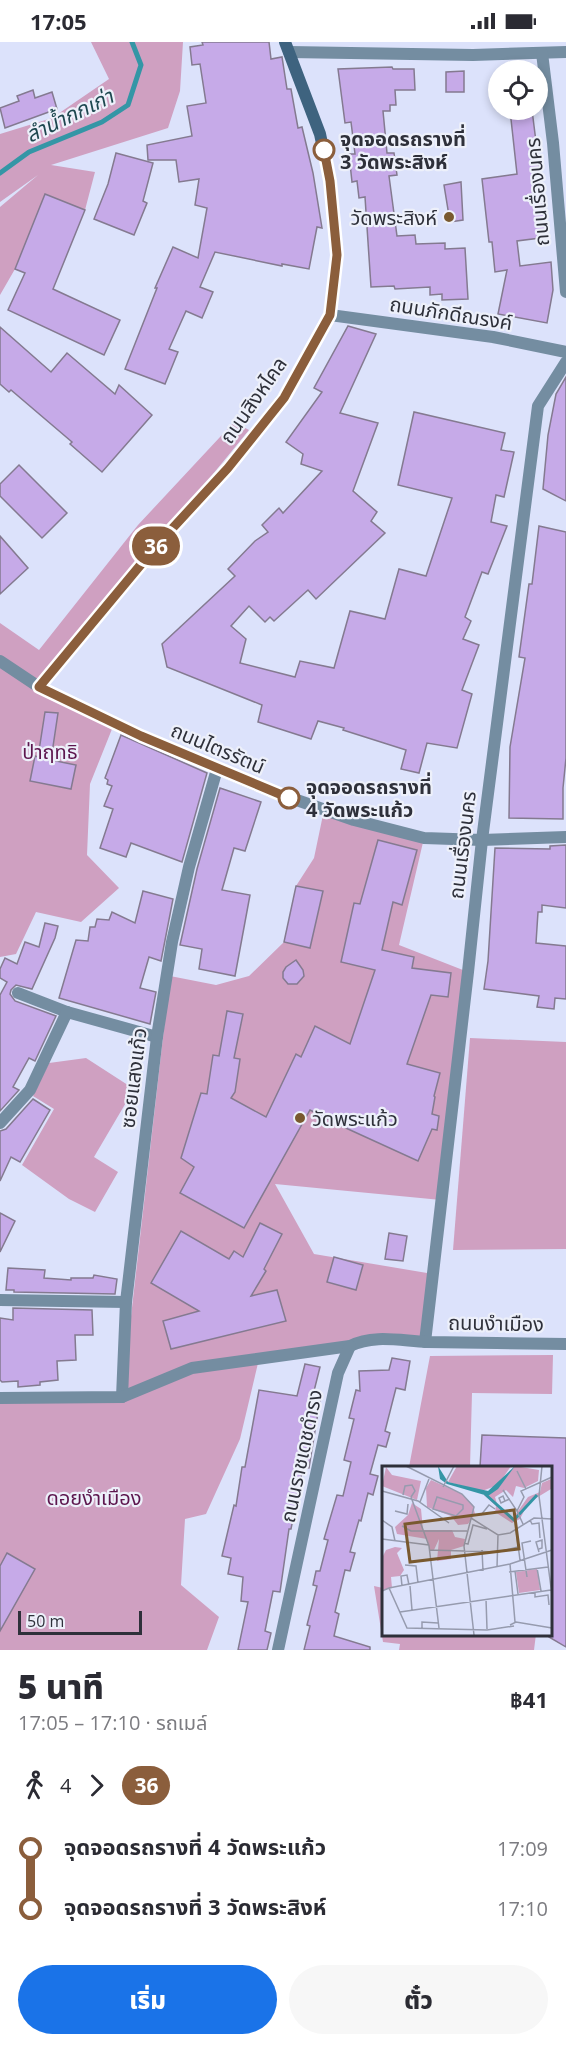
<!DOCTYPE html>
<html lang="th">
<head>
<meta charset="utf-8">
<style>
  body { margin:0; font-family:"Open Sans","Noto Sans Thai",sans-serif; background:#f7f7f7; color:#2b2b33; height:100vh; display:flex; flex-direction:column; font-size:22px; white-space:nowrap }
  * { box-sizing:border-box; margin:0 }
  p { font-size:20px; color:#7c7c81 }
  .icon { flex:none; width:33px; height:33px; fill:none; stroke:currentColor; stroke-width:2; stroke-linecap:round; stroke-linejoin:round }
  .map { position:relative; height:1608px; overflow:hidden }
  .side { display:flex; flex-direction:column; background:#fff; flex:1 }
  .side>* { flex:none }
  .badge { padding:0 12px; border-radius:20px; font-size:21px; line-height:39px }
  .tools { position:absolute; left:488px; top:18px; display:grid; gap:12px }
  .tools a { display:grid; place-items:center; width:60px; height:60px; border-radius:50%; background:#fff; box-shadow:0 3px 9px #0003; font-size:30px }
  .scale { position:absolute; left:18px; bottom:15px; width:124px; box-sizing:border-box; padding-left:6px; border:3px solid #2e303a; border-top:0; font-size:16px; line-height:21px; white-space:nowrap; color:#2e303a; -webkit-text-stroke:4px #edf0fa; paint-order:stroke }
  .map>.badge { position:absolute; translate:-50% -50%; box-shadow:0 0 0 3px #fff }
  .legs { display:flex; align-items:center; gap:9px; height:66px; padding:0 18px; font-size:20px }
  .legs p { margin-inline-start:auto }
  .overview { display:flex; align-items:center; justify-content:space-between; height:102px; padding:0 18px }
  h1 { font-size:33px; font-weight:800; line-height:45px }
  .cta { display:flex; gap:12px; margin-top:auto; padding:12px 18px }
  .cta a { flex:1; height:69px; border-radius:36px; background:#1a73e8; color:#fff; font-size:24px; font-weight:800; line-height:69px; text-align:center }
  .cta a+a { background:#f7f7f7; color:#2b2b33 }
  ul { padding:0 18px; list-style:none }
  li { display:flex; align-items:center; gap:21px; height:60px; font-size:22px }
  li i { display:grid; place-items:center; width:9px; height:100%; margin:0 8px; background:currentColor }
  li i::after { content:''; width:15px; height:15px; margin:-8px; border:4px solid; border-radius:50%; background:#fff }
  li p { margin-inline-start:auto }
  li:first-child i { background:linear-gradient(#0000 50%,currentColor 0) }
  li:last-child i { background:linear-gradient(currentColor 50%,#0000 0) }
  .status { display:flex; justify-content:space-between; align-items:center; height:42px; padding:0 30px; background:#fff; direction:ltr }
  .status svg { height:16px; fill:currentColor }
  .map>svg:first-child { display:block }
  .green { fill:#cfa0c1 }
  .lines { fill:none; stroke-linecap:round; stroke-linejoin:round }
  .stream { stroke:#3496a6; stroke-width:5 }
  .building { fill:#c6aae8; stroke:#847a90; stroke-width:1.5 }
  .minor { stroke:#748da1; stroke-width:12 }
  .tertiary { stroke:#748da1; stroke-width:12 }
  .secondary { stroke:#3e637f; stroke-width:12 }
  .line-1-casing { stroke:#fff; stroke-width:14 }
  .line-1 { stroke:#8b5e3c; stroke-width:9 }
  .stop-1-dot { fill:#fff; stroke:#8b5e3c; stroke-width:3 }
  .poi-dot { fill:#79592f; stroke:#edf0fa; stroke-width:2 }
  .labels { text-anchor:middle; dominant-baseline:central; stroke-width:4.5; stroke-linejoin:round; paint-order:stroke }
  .stop-label { font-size:20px; font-weight:bold; fill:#2e303a; stroke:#edf0fa; text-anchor:start }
  .street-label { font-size:20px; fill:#2e303a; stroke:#edf0fa }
  .poi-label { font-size:20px; fill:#2e303a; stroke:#edf0fa; text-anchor:end }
  .park-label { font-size:20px; fill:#5d164e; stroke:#edf0fa }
  .water-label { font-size:21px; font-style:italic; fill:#1d474f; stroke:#edf0fa }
  .inset-river { fill:none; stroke:#3496a6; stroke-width:3 }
  .inset-road { fill:none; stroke:#969bae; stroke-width:1.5 }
  .view { fill:#79592f; fill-opacity:0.15; stroke:#79592f; stroke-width:3 }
  .inset-edge { fill:none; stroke:#2e303a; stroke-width:3 }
</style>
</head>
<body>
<div class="status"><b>17:05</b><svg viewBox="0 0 49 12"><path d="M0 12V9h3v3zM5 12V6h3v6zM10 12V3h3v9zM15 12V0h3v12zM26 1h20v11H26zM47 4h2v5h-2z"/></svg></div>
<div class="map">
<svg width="566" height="1608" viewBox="0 0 566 1608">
  <rect width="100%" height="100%" fill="#dce2fb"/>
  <g class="green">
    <path d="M91 0H183L180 49 168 86 51 123 95 130 85 168 45 153 15 227 0 253V165L38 133 0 160V92L52 76 109 37Z"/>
    <path d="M234 380 249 388 39 645 112 687 90 742 87 813 119 846 81 880 36 870 16 912 0 915V581L39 608 138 483Z"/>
    <path d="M324 768 424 796 399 903 468 930 441 1158 275 1142 314 1212 433 1232 425 1300 350 1304 259 1317 240 1397 206 1472 185 1477 181 1543 219 1575 207 1608H0V1358L104 1361 122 1353 170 934 216 943 249 934 284 900 296 844 314 816Z"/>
    <path d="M470 996 566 1000V1207L453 1208Z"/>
    <path d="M86 1016 134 1047 94 1115 118 1130 95 1170 69 1157 22 1123 54 1067 33 1054 49 1021Z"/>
    <path d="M553 1313 552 1352 472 1351 470 1425H409L430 1314Z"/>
    <path d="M374 1544 383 1546V1592H536L534 1608H399L400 1602 383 1600Z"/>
  </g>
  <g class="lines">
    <path class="stream" d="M0 131 29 110 102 80 128 63 141 23 132 0"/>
  </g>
  <g class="building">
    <path d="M202 0H269L271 17 282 15 287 47H291L298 86 302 85 313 131 322 186 317 185 309 227 282 222V224L215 210 200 245 213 250 202 276 186 269 169 307 178 310 165 342 125 327 157 246H155L173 205 198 216 207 166 195 163 199 137 179 140 176 118H148L147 103 192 94 187 64 206 61 200 22 192 23 190 5 203 3Z"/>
    <path d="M392 25 393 27H414L415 48H395L396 63H390V69H383L387 111H394L397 133 389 134 397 194 415 193 416 202 445 201V207L465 206 468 257 442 258V252L430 253V245L395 247 394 244 371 245 365 155 359 156 357 139 352 140 349 112H355L351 80 345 81 338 27Z"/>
    <path d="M464 29V50H446V30Z"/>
    <path d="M33 48 35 56 52 50 57 67 5 86 0 66 19 59 17 54Z"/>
    <path d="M510 68H532L548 195 517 199 520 224 551 220 553 248 547 281 498 272 507 228 495 230 492 200H489L482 137 517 132Z"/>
    <path d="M116 111 153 121 143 159 147 161 134 193 94 177 108 142Z"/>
    <path d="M461 140 463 178 450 180 444 143Z"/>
    <path d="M45 152 85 168 53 247 120 278 104 313 8 268 25 231 15 227Z"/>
    <path d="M348 284 376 292 340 371 378 381 353 449 377 470 371 479 385 491 316 557 308 548 274 579 270 575 265 580 249 564 231 584 246 597 240 621 295 635 300 619 334 626 350 569 385 577 399 527 426 534 452 456 398 443 414 370 505 391 501 408 514 410 504 455 496 453 491 480 507 484 488 532 482 530 465 575 471 579 463 597 479 603 462 648 472 652 457 706 427 701 419 731 401 727 406 708 343 688 344 686 318 679 311 697 258 680 262 663 167 625 162 602 235 534 228 527 255 499 268 490 262 483 279 466 283 471 322 429 301 422 303 412 286 400 322 350 314 346Z"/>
    <path d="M0 285 51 330 67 311 115 352 119 343 152 373 102 430 70 402 72 400 11 348 9 350 0 342Z"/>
    <path d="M566 335V459L543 447 548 393 556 352Z"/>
    <path d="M19 423 67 471 42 496 0 454V442Z"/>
    <path d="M539 484 566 490V716L563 746V777L509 776 510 705 525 616 519 615 529 542H532Z"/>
    <path d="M0 494 28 526 0 552Z"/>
    <path d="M45 670 58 671 51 718 76 723 71 747 30 739 35 714 38 715Z"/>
    <path d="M121 693 207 731 182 820 131 801 126 815 100 806 113 767 104 764 112 744 107 742 108 738 105 736Z"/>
    <path d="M220 746 261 760 245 809 234 806 222 848 250 853 235 934 199 927 202 907 180 903 197 827Z"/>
    <path d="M378 798 417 808 402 863 393 860 382 908 414 915 412 926 451 931 448 955 431 953 407 1022 440 1031 434 1054 435 1055 432 1072 439 1074 437 1088 432 1087 418 1119 348 1087 310 1068 244 1186 180 1151 194 1125 181 1116 201 1051 207 1052 213 1013 219 1014 227 969 243 972 234 1016 240 1017 235 1050 231 1056 266 1075 296 1012 301 1015 315 984 350 1002 375 928 341 920 354 861 360 862Z"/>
    <path d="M566 803V866L542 863V870H538L536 901 566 904V957L555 956 554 967 537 965 539 954 484 947 488 919 495 806 550 807V804Z"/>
    <path d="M296 844 323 849 310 906 284 900Z"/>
    <path d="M143 849 173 857 161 919 149 915 140 946 156 950 150 982 59 956 76 898 88 899 90 885H95L97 877 109 878 112 870 135 881Z"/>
    <path d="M45 881 58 884 55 896 32 947 16 943 11 948 10 952 15 959 56 974 35 1019 29 1016 13 1045 19 1048 0 1069V953L7 940 0 936V927L5 916 17 922 25 900 39 905Z"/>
    <path d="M296 918 303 928 304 934 297 942H288L283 936V930L286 925Z"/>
    <path d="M33 1057 50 1068 20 1120 11 1115 0 1139V1089L6 1087Z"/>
    <path d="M0 1171 15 1179 0 1210Z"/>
    <path d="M260 1181 282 1192 264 1227 266 1229 251 1254 277 1248 286 1279 171 1307 163 1279 199 1269 151 1241 181 1189 229 1217 234 1209 243 1215Z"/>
    <path d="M389 1191 407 1194 403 1219 385 1217Z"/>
    <path d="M334 1215 363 1223 356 1248 327 1240Z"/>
    <path d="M8 1226 45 1228 44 1236 71 1238V1236H93L94 1233 117 1237 115 1252 14 1250V1248H6Z"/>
    <path d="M13 1266 92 1268 93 1293H75L76 1318 57 1319 58 1338 40 1340V1343L18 1345V1339L2 1340 0 1338V1276L13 1278Z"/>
    <path d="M392 1316 410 1319 405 1348 396 1346 385 1389 390 1391 386 1405 378 1403 370 1432 378 1434 373 1453 368 1451 361 1479 359 1478 350 1510 355 1511 350 1529 345 1528 335 1570 339 1572 334 1594 370 1605V1608H304L310 1584 307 1583 317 1544 313 1543 316 1529H320L328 1498 324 1497 337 1453 343 1454 351 1420 344 1418 354 1377 349 1376 356 1348 360 1349 359 1329 389 1328Z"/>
    <path d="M305 1322 320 1325 312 1357 320 1358 309 1426 303 1425 291 1487H289L280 1550 273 1549 265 1589 271 1591 267 1608H238L248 1560 241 1559 243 1535 228 1532 231 1516 222 1514 234 1463 236 1464 242 1425H245L259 1348 297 1354Z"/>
    <path d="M482 1393 566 1396V1605L549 1595V1464H552V1425H480Z"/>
    <path d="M7 1511 35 1527 0 1589V1524Z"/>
  </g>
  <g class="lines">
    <g class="minor">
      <path d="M289 10 473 13 566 10"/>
      <path d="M542 11 553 101 566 250"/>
      <path d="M18 951 67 970 157 995"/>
      <path d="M0 1081 30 1048 67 970"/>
      <path d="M0 1258 126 1260"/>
      <path d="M122 1355 126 1260 157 995 172 900 189 825 217 727"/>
    </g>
    <g class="tertiary">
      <path d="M330 273 493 295 566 310"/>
      <path d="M0 619 39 645 141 694 268 748 354 778 424 796 482 798 566 795"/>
      <path d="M425 1300 468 930 482 798 538 364 566 320"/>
      <path d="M0 1356 122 1355 192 1326 350 1304C374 1292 401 1299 427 1300 473 1301 520 1301 566 1302"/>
      <path d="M278 1608 338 1331 350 1304"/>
    </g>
    <path class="secondary" d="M39 645 158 502 228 425 284 355 330 273 337 213 330 139 320 92 285 0"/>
  </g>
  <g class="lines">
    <g class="line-1-casing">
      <path id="line-1" d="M289 756 141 694 39 645 158 502 228 426 284 356 330 273 337 213 330 139 324 108"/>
    </g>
    <use href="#line-1" class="line-1"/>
  </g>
  <g class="stop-1-dot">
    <circle cx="324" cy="108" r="10"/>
    <circle cx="289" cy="756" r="10"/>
  </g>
  <g class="poi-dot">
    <circle cx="449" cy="175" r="6"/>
    <circle cx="300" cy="1076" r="6"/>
  </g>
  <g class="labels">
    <g class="stop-label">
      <text x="340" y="96">จุดจอดรถรางที่<tspan x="340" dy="23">3 วัดพระสิงห์</tspan></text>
      <text x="306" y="744">จุดจอดรถรางที่<tspan x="306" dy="23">4 วัดพระแก้ว</tspan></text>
    </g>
    <g class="street-label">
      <text transform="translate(537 150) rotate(-95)">ถนนเรื่องนคร</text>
      <text transform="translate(451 271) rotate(9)">ถนนภักดีณรงค์</text>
      <text transform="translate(253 358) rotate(-55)">ถนนสิงหไคล</text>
      <text transform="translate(218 706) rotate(23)">ถนนไตรรัตน์</text>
      <text transform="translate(462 803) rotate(-83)">ถนนเรื่องนคร</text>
      <text transform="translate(133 1036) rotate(-83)">ซอยแสงแก้ว</text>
      <text transform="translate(496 1281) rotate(1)">ถนนงำเมือง</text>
      <text transform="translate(301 1414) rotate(-78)">ถนนราชเดชดำรง</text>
    </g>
    <g class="poi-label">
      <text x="437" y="175">วัดพระสิงห์</text>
      <text x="312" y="1076" text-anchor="start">วัดพระแก้ว</text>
    </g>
    <g class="park-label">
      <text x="50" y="709">ป่าฤทธิ</text>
      <text x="94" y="1455">ดอยงำเมือง</text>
    </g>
    <g class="water-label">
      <text transform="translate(69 73) rotate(-26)">ลำน้ำกกเก่า</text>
    </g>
  </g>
  <g transform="translate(382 1424)">
    <rect width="170" height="170" fill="#dce2fb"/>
    <path d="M75 0H129L116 19 100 25 66 16ZM133 0 157 4 156 15 142 22 134 20 131 31 124 24 113 31 115 38 131 52 146 31 158 26 160 17 169 13V23L146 37 138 53 130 57 113 46 114 40 102 29 106 30ZM4 1 10 9 39 15 35 34 0 20ZM49 14 80 28 91 39 93 48 86 58 76 59 69 50 45 41 44 22ZM30 37 39 43 41 64H70L73 71 83 73 82 80 69 84V93L55 95 57 73 52 84H48L45 73 15 68 13 61 26 49ZM13 81 20 82 15 87 22 104 18 110 9 111 10 122 0 124V92L4 84ZM155 103 158 124 137 127 134 106Z" fill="#cfa0c1"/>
    <path d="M56 0 66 16 106 25 133 0 116 23 106 30 65 18 58 13Z" fill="#3496a6"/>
    <path class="inset-river" d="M103 28 132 54 155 29"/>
    <path class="inset-road" d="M24 0 80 28 92 41 82 80 92 169M160 0 157 30 170 129M135 5 144 23M61 21 72 0M121 24 135 45M0 25 36 35 67 57M21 29 23 20 30 19 33 25 29 31M29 31 47 80 57 162M55 31 81 39V43L74 50 51 43ZM123 35 121 30 117 32 119 37 123 35 128 33M38 36 47 13M13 45 25 48 26 38M99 49 107 39 113 43M89 52 116 69 128 67 152 52 170 53M0 54 10 61 13 75M148 54 150 58 157 57 158 72M141 58 135 45 142 31 139 25 170 11M20 60 29 65H85M134 64 138 94M0 73 47 79M82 77 86 78 91 59 105 63M157 83 160 82V74L154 76 157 86M48 84 116 86 136 81M100 84 101 105M128 98 133 156M23 99 34 100 36 117M115 101 116 69M155 102 159 125M133 105 136 128M127 106 166 101M145 111 140 77 149 75M20 120 19 110 25 109 27 119M28 120 30 144M7 122 128 98 170 84M0 125 7 122 25 162 105 164 132 160M153 126V131L166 129 167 139M104 133 105 163M18 146 169 124M128 159 134 156 170 162M40 162V156L56 157"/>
    <path class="view" d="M132 44 137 83 28 96 23 58Z"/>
    <rect width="170" height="170" class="inset-edge"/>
  </g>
</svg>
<div class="tools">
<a><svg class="icon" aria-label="locate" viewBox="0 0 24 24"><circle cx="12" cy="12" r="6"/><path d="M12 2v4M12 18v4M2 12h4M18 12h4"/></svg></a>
</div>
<div class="scale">50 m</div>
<b class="badge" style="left:156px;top:504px;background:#8b5e3c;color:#fff">36</b>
</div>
<section class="side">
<div class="overview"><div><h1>5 นาที</h1><p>17:05 – 17:10 · รถเมล์</p></div><b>฿41</b></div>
<div class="legs"><svg class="icon" aria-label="walk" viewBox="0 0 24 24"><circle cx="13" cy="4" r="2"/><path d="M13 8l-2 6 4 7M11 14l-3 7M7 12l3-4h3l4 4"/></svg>4<svg class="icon" aria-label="forward" viewBox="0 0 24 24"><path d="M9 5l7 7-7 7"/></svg><b class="badge" style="background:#8b5e3c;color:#fff">36</b></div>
<ul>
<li><i style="color:#8b5e3c"></i><b>จุดจอดรถรางที่ 4 วัดพระแก้ว</b><p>17:09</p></li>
<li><i style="color:#8b5e3c"></i><b>จุดจอดรถรางที่ 3 วัดพระสิงห์</b><p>17:10</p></li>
</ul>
<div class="cta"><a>เริ่ม</a><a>ตั๋ว</a></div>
</section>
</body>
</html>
